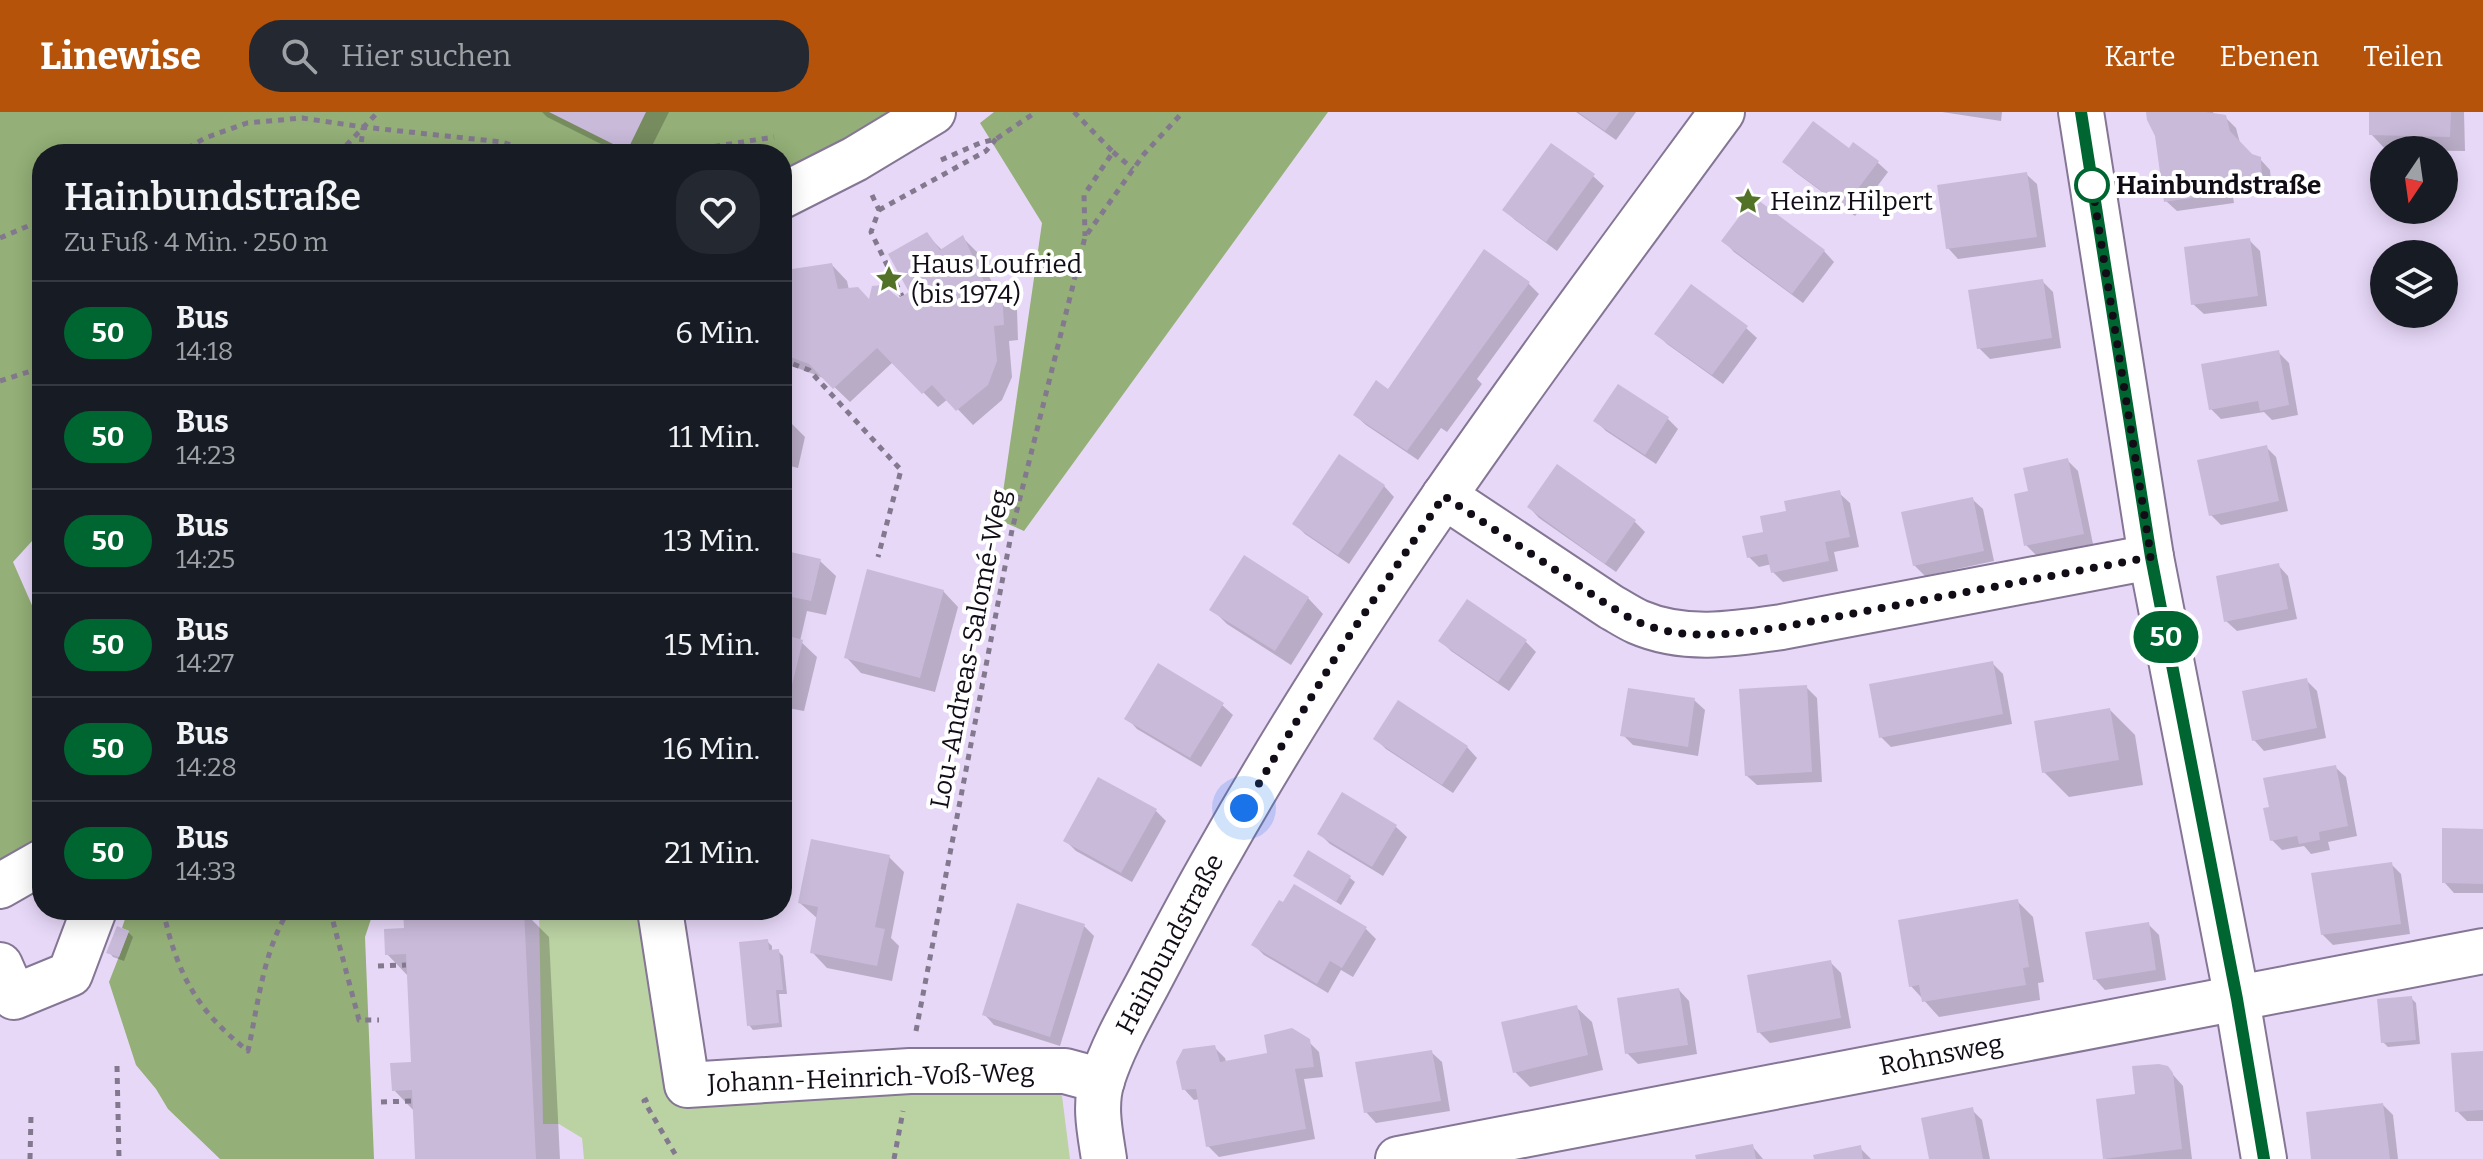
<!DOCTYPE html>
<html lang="de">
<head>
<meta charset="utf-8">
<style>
  body { margin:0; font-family:Bitter,serif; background:#242831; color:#f1f3f6; height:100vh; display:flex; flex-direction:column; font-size:30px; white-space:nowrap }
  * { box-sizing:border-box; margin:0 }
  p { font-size:26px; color:#9ea1a6 }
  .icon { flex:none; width:44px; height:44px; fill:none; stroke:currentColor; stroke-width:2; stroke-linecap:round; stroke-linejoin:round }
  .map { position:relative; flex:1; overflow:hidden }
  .side { position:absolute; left:32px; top:32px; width:760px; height:776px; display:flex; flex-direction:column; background:#171b24; border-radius:32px; box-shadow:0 4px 20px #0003 }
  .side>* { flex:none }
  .badge { padding:0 16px; border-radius:26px; font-size:28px; line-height:52px }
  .needle { width:52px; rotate:193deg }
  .fabs { position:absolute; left:2370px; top:24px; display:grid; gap:16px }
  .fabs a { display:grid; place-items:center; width:88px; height:88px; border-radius:50%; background:#171b24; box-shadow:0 4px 20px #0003; font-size:40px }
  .you { position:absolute; width:40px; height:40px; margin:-20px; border:6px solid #fff; border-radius:50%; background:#1a73e8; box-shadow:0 0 0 12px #1a73e833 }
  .map>.badge { position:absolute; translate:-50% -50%; box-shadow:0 0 0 4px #fff }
  .round { display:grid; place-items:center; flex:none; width:84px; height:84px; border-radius:32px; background:#242831 }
  .headline { display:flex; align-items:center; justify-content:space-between; height:136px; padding:0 32px }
  h1 { font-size:38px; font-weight:600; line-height:60px }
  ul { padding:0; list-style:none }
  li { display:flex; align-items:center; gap:24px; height:104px; padding:0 32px; border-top:2px solid #363941 }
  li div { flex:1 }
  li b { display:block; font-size:30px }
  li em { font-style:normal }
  li .badge { min-width:88px; font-weight:700; text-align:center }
  header { display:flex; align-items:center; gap:48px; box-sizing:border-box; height:112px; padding:0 40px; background:#b45309; color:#fff }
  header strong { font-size:38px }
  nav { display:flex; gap:44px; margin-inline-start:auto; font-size:28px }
  .search { width:560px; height:72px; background:#242831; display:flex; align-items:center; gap:20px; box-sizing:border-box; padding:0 28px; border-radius:32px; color:#9ea1a6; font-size:30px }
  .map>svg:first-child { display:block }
  .green { fill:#bbd2a3 }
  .forest { fill:#94af77 }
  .shadow { fill:#0003 }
  .building { fill:#c9bada }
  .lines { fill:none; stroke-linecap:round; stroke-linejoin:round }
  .minor-casing { stroke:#847694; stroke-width:48 }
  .path { stroke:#83798f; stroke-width:5; stroke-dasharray:6 6; stroke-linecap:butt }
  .minor { stroke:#fff; stroke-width:44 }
  .line-casing { stroke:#fff; stroke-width:18 }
  .line { stroke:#006631; stroke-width:12 }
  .walk { stroke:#110c16; stroke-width:8; stroke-dasharray:0 14.4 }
  .stop-dot { fill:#fff; stroke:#006631; stroke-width:4 }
  .labels { text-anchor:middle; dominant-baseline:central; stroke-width:8; stroke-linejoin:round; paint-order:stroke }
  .stop-label { font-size:26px; font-weight:bold; fill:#110c16; stroke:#fff; text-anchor:start }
  .poi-label { font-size:26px; fill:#110c16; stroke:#fff; text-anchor:start }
  .street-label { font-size:26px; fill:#110c16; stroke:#fff }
</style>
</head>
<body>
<header>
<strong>Linewise</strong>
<div class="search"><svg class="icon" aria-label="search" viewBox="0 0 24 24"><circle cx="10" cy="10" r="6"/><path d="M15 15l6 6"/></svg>Hier suchen</div>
<nav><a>Karte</a><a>Ebenen</a><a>Teilen</a></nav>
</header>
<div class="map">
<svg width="2483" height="1047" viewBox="0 0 2483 1047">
  <rect width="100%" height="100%" fill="#e7d8f8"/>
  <path class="green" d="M539 798H650L683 985 1052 973 1062 984 1070 1047H584L582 1026 559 1012H543Z"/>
  <g class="forest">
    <path d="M0 0H903L782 64V42H42V418L13 450 42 516 34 554 42 566V723L0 748Z"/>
    <path d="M994 0H1328L1024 419 999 408 1042 111 980 11Z"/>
    <path d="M128 798H374L365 825 374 1047H220L168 997 156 977 136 953 109 870 129 819 122 816Z"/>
  </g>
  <g class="shadow">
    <path d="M542 0H669L648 42H621L547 5Z"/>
    <path d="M1576 0H1636L1616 28Z"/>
    <path d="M1942 0H2002L2001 9Z"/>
    <path d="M2148 0H2213L2214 4 2225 5 2236 16 2240 31 2252 44 2260 47 2270 58 2272 79 2233 85 2234 91 2177 99 2166 89 2157 23Z"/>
    <path d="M2371 0H2464L2465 39 2386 38 2371 22Z"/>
    <path d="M1849 38 1877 50 1888 60 1855 104 1795 60 1785 50Z"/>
    <path d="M2026 62 2037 72 2046 135 1958 147 1948 136Z"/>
    <path d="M1593 64 1604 74 1557 139 1515 108 1505 98Z"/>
    <path d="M927 123 942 138 963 126 978 141 998 183H1002L1017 198 1018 228 1009 229 1012 265 1002 288 973 313 948 287 938 295 893 250 850 290 826 267 782 250V192L832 153 847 169 849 178 871 191 899 188 912 181Z"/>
    <path d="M1724 129 1824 139 1834 150 1803 191 1734 140Z"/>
    <path d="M2250 129 2260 139 2267 194 2204 202 2193 192Z"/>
    <path d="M1485 140 1529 172 1539 182 1477 267 1482 272 1447 320 1441 316 1418 348 1366 313 1355 303 1389 279Z"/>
    <path d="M2042 169 2053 180 2061 236 1990 247 1979 236Z"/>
    <path d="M1746 216 1757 226 1723 272 1667 232 1657 222Z"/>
    <path d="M2278 240 2289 251 2298 303 2272 308 2264 300 2221 307 2211 297Z"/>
    <path d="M1619 274 1668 307 1678 317 1656 352 1606 319 1596 309Z"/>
    <path d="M782 308 790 310 805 325 798 356 782 352Z"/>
    <path d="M2266 335 2276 345 2288 399 2221 413 2211 403Z"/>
    <path d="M2068 349 2078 359 2093 432 2036 443 2026 433 2030 381Z"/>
    <path d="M1384 374 1394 385 1349 452 1305 422 1295 412Z"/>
    <path d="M1839 381 1850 391 1859 435 1834 440 1838 459 1783 470 1773 460 1772 452 1759 455 1749 445 1765 421 1789 400Z"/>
    <path d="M1972 387 1983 397 1994 449 1925 464 1914 453Z"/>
    <path d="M1529 395 1635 410 1645 420 1616 460 1539 406Z"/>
    <path d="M782 440 820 449 836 464 826 503 807 499 800 529 817 545 804 599 782 595Z"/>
    <path d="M1245 445 1308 486 1323 502 1291 553 1227 512 1212 497Z"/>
    <path d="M2278 453 2288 464 2297 507 2237 519 2226 509Z"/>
    <path d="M943 479 958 495 935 580 861 561 846 545Z"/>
    <path d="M1467 490 1526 530 1536 540 1509 579 1451 539 1441 529Z"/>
    <path d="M1992 551 2003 562 2012 612 1891 635 1881 625Z"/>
    <path d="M2306 568 2317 579 2326 626 2264 639 2254 628Z"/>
    <path d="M1806 575 1817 586 1822 670 1757 673 1746 663Z"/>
    <path d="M1694 588 1705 598 1698 644 1633 633 1623 623Z"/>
    <path d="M1222 593 1233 603 1201 655 1137 617 1127 606Z"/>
    <path d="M2110 598 2135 623 2143 673 2069 685 2044 660Z"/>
    <path d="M1375 626 1467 635 1477 646 1453 681 1386 637Z"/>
    <path d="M2335 655 2346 665 2357 724 2328 730 2330 738 2311 742 2304 734 2282 738 2272 728Z"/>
    <path d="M1343 683 1396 715 1407 725 1383 764 1330 732 1319 721Z"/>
    <path d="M1156 699 1166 709 1132 770 1076 739 1065 728Z"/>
    <path d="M2483 719V781H2454L2444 770Z"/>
    <path d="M889 745 904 760 891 826 899 834 892 869 827 856 812 840 818 807 800 791Z"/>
    <path d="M2391 752 2401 762 2410 822 2333 833 2322 822Z"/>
    <path d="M1295 764 1350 766 1355 770 1341 793Z"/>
    <path d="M2017 789 2033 805 2044 870 2038 871 2040 888 1939 905 1911 874Z"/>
    <path d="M405 798H530L531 807 549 825 560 1047H417L415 1000 394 978 413 952 408 864 387 842 406 818Z"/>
    <path d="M2148 812 2159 823 2166 868 2105 878 2095 867Z"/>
    <path d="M1084 814 1094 824 1060 934 994 913 984 902Z"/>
    <path d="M1366 817 1376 827 1353 865 1341 858 1328 881 1264 843 1254 833Z"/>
    <path d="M128 820 133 825 124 849 113 845 109 840Z"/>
    <path d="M767 829 772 834V840L778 839 783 844 787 882H779L782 915 753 918 749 913Z"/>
    <path d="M1830 850 1841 861 1851 916 1770 931 1759 920Z"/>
    <path d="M1679 878 1689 889 1697 942 1638 952 1627 941Z"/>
    <path d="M2411 886 2416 891 2420 932 2388 935 2383 930Z"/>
    <path d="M1576 895 1592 910 1603 958 1530 975 1515 960Z"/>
    <path d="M1308 929 1319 940 1323 965 1304 967 1315 1027 1219 1045 1208 1034 1200 987 1194 988 1184 977 1214 935 1225 946 1226 950 1269 943Z"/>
    <path d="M1431 940 1442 950 1450 999 1376 1011 1366 1000Z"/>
    <path d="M2483 941V1009H2467L2457 999Z"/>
    <path d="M2167 956 2183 974 2192 1047H2106L2105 1046 2138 983Z"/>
    <path d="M2383 993 2393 1003 2398 1047H2313Z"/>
    <path d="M1972 998 1982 1008 1990 1047H1931Z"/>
    <path d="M1752 1034 1763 1047H1698Z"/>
    <path d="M1860 1036 1871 1047H1816Z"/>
  </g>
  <g class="building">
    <path d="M549 0H646L627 39Z"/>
    <path d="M1578 0H1619L1605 19Z"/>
    <path d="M2146 0H2206L2226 3 2230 19 2252 42 2261 45 2262 70 2224 75 2225 81 2164 90 2155 24 2147 8Z"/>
    <path d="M2369 0H2451L2450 25 2369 23Z"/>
    <path d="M1813 9 1849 36 1853 30 1879 49 1844 95 1782 50Z"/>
    <path d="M1551 31 1595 62 1546 130 1502 98Z"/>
    <path d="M2027 60 2037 125 1946 137 1937 73Z"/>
    <path d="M1754 85 1825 138 1792 182 1721 129Z"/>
    <path d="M927 120 940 138 963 123 990 182 1002 181 1004 213 994 214 997 249 988 273 956 299 932 273 922 282 877 236 833 277 809 252 782 242V186L792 157 832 151 838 177 858 175 869 187 872 174 883 173 899 186 909 180 888 142Z"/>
    <path d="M2250 126 2258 184 2191 193 2184 135Z"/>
    <path d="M1484 137 1530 170 1407 339 1353 303 1376 268 1388 277Z"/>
    <path d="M2043 167 2052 226 1977 237 1968 178Z"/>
    <path d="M1691 172 1748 214 1712 263 1654 222Z"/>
    <path d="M2279 238 2289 293 2260 299 2258 289 2209 298 2201 252Z"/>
    <path d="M1618 272 1669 305 1645 343 1593 309Z"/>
    <path d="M782 306 791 308 783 341H782Z"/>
    <path d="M2267 333 2279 389 2209 404 2197 348Z"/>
    <path d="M1339 342 1385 373 1338 443 1292 412Z"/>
    <path d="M2068 346 2084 422 2024 434 2014 382 2028 379 2023 356Z"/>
    <path d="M1557 352 1636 408 1605 452 1527 395Z"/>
    <path d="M1840 378 1850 425 1825 430 1829 449 1771 461 1767 442 1747 446 1742 424 1763 420 1760 404 1786 399 1784 389Z"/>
    <path d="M1973 385 1984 439 1913 454 1901 400Z"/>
    <path d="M782 438 821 447 811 489 792 485 783 521Z"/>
    <path d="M1244 443 1309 485 1275 539 1209 498Z"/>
    <path d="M2279 451 2288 497 2224 510 2216 464Z"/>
    <path d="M867 457 944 478 920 566 844 546Z"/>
    <path d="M1467 487 1527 528 1498 570 1438 529Z"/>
    <path d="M782 522 803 528 789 585 782 583Z"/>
    <path d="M1993 549 2003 602 1879 626 1869 572Z"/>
    <path d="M1158 551 1224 591 1190 646 1124 607Z"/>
    <path d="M2307 566 2317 616 2252 629 2242 579Z"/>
    <path d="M1807 573 1812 660 1745 664 1739 577Z"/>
    <path d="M1628 576 1695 586 1688 635 1620 624Z"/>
    <path d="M1398 588 1468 634 1442 673 1373 627Z"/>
    <path d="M2110 596 2119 648 2042 661 2034 609Z"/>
    <path d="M2336 653 2348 714 2319 720 2320 728 2299 732 2297 724 2270 729 2263 696 2269 695 2263 666Z"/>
    <path d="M1098 665 1157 697 1121 761 1063 729Z"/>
    <path d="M1342 680 1397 713 1372 755 1317 722Z"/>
    <path d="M2442 716 2483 717V772L2442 771Z"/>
    <path d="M811 727 890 743 875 815 885 817 877 854 810 841 818 795 798 791Z"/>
    <path d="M1308 738 1351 764 1336 790 1293 764Z"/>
    <path d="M2392 750 2401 812 2321 823 2311 761Z"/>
    <path d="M1294 772 1367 815 1342 856 1330 849 1317 872 1251 833 1279 788 1283 790Z"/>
    <path d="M2018 787 2029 855 2023 856 2026 873 1922 890 1919 873 1909 875 1898 808Z"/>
    <path d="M1017 791 1085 812 1050 925 982 903Z"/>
    <path d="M403 798H524L536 1047H415L412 978 392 979 390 951 411 950 406 842 385 843 384 817 404 816Z"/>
    <path d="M2149 810 2156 858 2093 868 2085 820Z"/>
    <path d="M117 814 129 819 119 845 106 841Z"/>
    <path d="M768 827 769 838 779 837 783 878H776L779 911 747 914 739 830Z"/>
    <path d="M1831 848 1841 906 1757 921 1747 863Z"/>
    <path d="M1679 876 1688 933 1625 942 1617 886Z"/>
    <path d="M2412 884 2416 928 2381 931 2377 887Z"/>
    <path d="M1577 893 1588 943 1513 961 1501 910Z"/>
    <path d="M1292 916 1310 927 1314 955 1295 957 1306 1017 1206 1035 1196 977 1182 978 1176 950 1183 937 1215 933 1220 950 1267 941 1264 923Z"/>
    <path d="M1432 938 1441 989 1364 1001 1355 950Z"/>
    <path d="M2483 939V998L2455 1000 2451 941Z"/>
    <path d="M2159 952 2168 954 2173 961 2182 1037 2103 1047 2096 987 2135 982 2132 954Z"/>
    <path d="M2383 991 2390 1047H2311L2306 1000Z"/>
    <path d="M1973 995 1983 1047H1929L1921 1006Z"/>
    <path d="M1753 1032 1756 1047H1696L1695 1043Z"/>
    <path d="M1861 1033 1863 1047H1814L1813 1043Z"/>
  </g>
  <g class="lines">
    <g class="minor-casing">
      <g id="minor">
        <path d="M2081 0 2151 445 2237 887 2264 1047"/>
        <path d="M782 84 855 47 933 0"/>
        <path d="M1444 384 1611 495C1620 500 1629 506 1638 510 1684 530 1734 522 1782 515L2151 445"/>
        <path d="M0 774 42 750"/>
        <path d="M660 798 687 973 910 959H1065L1102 969"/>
        <path d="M0 853 14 885 70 862 94 798"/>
        <path d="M1104 1047C1100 1020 1094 994 1102 968 1113 934 1131 903 1147 873 1170 829 1193 785 1218 742 1365 480 1545 241 1722 0"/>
        <path d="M1398 1047 2483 839"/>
      </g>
    </g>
    <g class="path">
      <path d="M1074 0 1113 40 1084 83 1085 124"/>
      <path d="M1113 40 1133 57"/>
      <path d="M177 42 205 26 247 11 302 6 363 15 502 30 538 42"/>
      <path d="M338 42 378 0"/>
      <path d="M360 42 363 16"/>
      <path d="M667 42 774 25"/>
      <path d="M941 48 980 31 996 27 1036 0"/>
      <path d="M872 83 879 98 871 120 902 184"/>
      <path d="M879 98 986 39 996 27"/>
      <path d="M0 126 42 108"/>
      <path d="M782 157 785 163 782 170"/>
      <path d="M782 248 809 258 901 358 878 445"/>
      <path d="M0 269 31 259 42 249"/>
      <path d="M163 798C177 862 197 899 248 939 258 893 263 839 289 798"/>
      <path d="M330 798 359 908H379"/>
      <path d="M378 854 406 853"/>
      <path d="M916 919 1012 418 1085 125 1144 42 1183 0"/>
      <path d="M117 954 119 1047"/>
      <path d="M648 987 644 989 678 1047"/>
      <path d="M381 990 412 989"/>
      <path d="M30 1047 31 1003"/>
      <path d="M894 1047 903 999"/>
    </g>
    <use href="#minor" class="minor"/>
  </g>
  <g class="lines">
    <g class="line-casing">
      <path id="line" d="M2081 0 2151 445 2237 887 2264 1047"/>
    </g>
    <use href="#line" class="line"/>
    <path class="walk" d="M1244 696 1343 533 1444 384 1611 495C1620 500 1629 506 1638 510 1684 530 1734 522 1782 515L2151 445 2092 73"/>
  </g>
  <defs>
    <g id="sight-bare" transform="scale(2.16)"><path d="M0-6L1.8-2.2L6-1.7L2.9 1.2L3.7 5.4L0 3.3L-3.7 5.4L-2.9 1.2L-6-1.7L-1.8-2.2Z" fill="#527228" stroke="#fff" stroke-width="2.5" paint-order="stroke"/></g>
  </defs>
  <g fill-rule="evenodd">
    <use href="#sight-bare" x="1748" y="89"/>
    <use href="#sight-bare" x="889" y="167"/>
  </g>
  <circle class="stop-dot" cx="2092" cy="73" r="16"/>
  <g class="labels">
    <g class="stop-label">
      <text x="2116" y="73">Hainbundstraße</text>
    </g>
    <g class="poi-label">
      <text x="1770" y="89">Heinz Hilpert</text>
      <text x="911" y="152">Haus Loufried<tspan x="911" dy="30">(bis 1974)</tspan></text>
    </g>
    <g class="street-label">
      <text transform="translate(970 537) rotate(-79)">Lou-Andreas-Salomé-Weg</text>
      <text transform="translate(1170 832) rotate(-62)">Hainbundstraße</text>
      <text transform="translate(1941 943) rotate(-11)">Rohnsweg</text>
      <text transform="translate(871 966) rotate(-2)">Johann-Heinrich-Voß-Weg</text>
    </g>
  </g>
</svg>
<div class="fabs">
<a><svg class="needle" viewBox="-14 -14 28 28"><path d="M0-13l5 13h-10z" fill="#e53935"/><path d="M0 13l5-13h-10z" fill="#9ea1a6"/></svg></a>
<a><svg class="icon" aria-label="layers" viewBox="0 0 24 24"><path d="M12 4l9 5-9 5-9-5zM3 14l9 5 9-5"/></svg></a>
</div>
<div class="you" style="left:1244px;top:696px"></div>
<b class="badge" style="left:2166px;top:525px;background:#006631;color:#fff">50</b>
<section class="side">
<div class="headline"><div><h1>Hainbundstraße</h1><p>Zu Fuß · 4 Min. · 250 m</p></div><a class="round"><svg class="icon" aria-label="heart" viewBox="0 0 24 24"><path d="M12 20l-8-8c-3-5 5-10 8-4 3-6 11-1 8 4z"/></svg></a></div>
<ul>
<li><span class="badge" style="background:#006631;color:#fff">50</span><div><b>Bus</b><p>14:18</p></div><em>6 Min.</em></li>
<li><span class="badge" style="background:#006631;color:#fff">50</span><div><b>Bus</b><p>14:23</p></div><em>11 Min.</em></li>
<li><span class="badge" style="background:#006631;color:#fff">50</span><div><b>Bus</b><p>14:25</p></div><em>13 Min.</em></li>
<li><span class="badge" style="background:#006631;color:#fff">50</span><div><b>Bus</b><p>14:27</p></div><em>15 Min.</em></li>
<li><span class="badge" style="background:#006631;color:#fff">50</span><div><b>Bus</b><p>14:28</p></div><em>16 Min.</em></li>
<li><span class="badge" style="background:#006631;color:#fff">50</span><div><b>Bus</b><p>14:33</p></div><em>21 Min.</em></li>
</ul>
</section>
</div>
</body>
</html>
